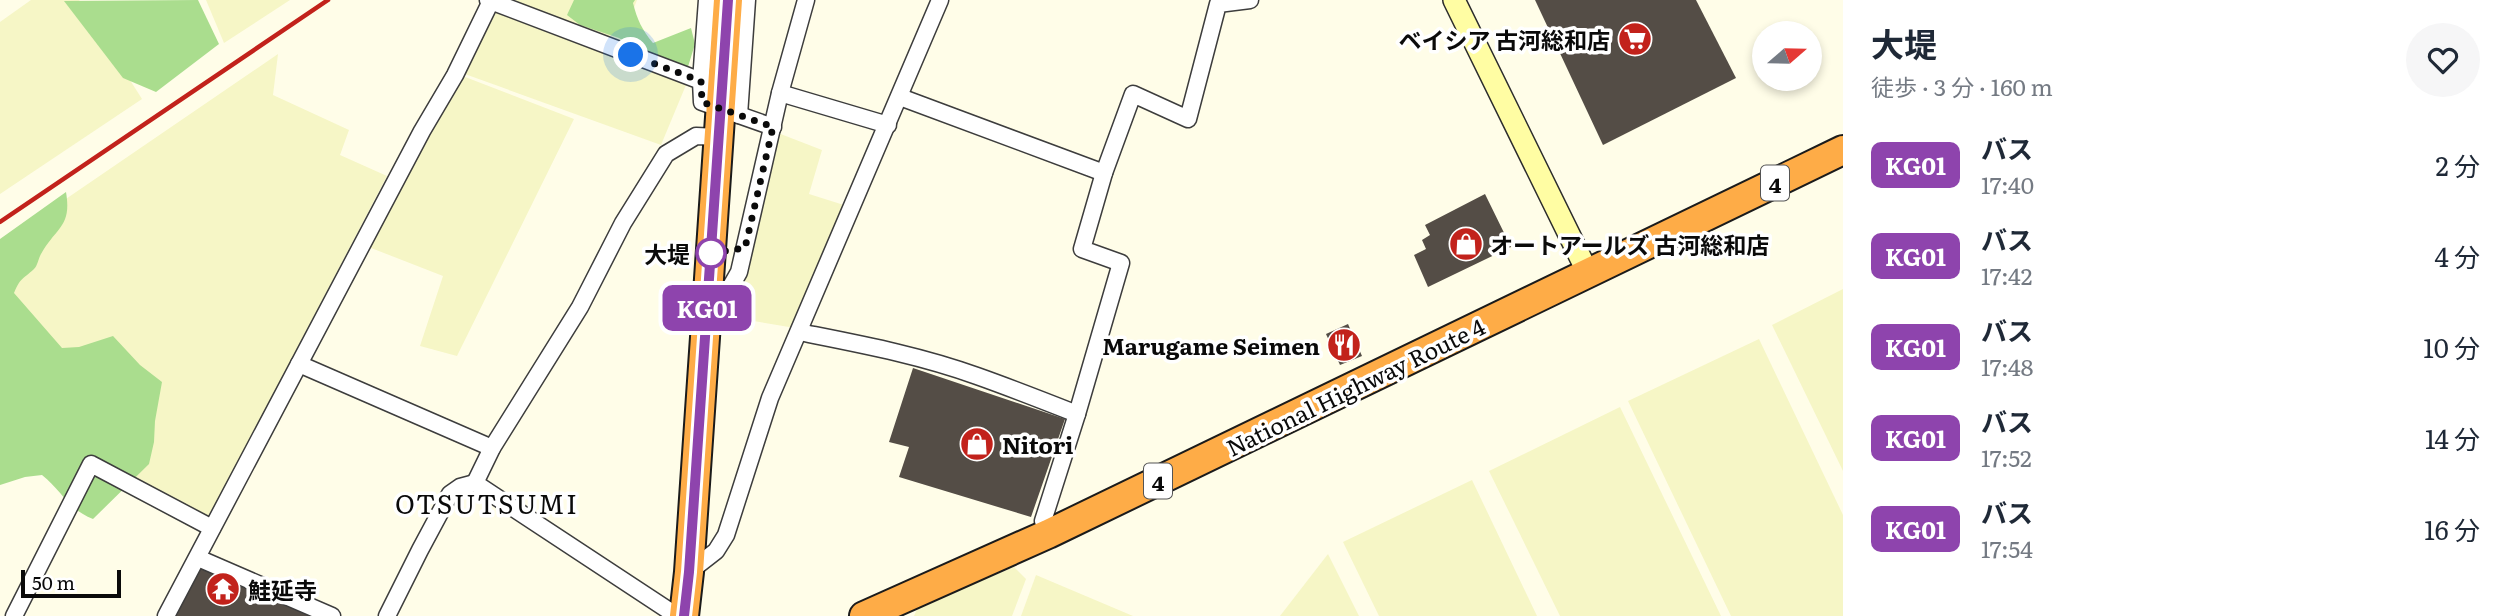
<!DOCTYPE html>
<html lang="ja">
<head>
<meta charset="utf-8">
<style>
  body { margin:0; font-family:Literata,"Noto Sans JP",serif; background:#f6f6f7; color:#1f2937; height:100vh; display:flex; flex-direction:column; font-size:26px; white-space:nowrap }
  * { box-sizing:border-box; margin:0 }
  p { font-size:23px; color:#747a83 }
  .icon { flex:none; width:38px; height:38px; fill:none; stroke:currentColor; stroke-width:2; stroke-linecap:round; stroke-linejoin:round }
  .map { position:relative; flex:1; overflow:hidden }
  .drawer { display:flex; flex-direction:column; background:#fff; width:665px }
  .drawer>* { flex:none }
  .badge { padding:0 14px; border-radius:10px; font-size:24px; line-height:46px }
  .needle { width:46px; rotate:70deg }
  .tools { position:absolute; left:1752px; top:21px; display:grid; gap:14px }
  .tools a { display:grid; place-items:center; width:70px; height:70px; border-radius:50%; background:#fff; box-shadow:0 4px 10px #0003; font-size:35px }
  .scale { position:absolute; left:21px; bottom:18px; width:100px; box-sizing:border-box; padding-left:7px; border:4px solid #0a0a0a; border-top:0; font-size:19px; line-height:24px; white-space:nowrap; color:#0a0a0a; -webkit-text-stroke:5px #fff; paint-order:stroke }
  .you { position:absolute; width:35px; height:35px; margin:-18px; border:5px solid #fff; border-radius:50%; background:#1a73e8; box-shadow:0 0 0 10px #1a73e833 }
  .map>.badge { position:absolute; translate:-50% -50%; box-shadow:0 0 0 4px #fff }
  .round { display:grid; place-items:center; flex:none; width:74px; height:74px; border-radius:37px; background:#f6f6f7 }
  .headline { display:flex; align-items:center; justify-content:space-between; height:119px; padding:0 28px }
  h1 { font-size:33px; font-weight:700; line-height:52px }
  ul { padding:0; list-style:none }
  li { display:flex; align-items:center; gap:21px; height:91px; padding:0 28px }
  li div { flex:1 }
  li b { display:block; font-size:26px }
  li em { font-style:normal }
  li .badge { min-width:77px; font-weight:700; text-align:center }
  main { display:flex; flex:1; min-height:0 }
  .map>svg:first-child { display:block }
  .farmland { fill:#f6f6c6 }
  .forest { fill:#aadd8e }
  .building { fill:#544d46 }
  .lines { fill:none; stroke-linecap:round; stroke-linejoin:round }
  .street-casing { stroke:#3d3d3d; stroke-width:19 }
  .secondary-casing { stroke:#2c2c2c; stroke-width:24 }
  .highway-casing { stroke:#1b1b1b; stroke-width:32 }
  .street { stroke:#fff; stroke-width:16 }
  .secondary { stroke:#fffda3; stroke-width:21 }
  .highway { stroke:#feac47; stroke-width:28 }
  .rail { stroke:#c2221b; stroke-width:4.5 }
  .line-casing { stroke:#fff; stroke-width:16 }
  .line { stroke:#8e44ad; stroke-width:10 }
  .walk { stroke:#0a0a0a; stroke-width:7; stroke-dasharray:0 12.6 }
  .stop-dot { fill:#fff; stroke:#8e44ad; stroke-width:3.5 }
  .labels { text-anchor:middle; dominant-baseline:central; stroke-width:7; stroke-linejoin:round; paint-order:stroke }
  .shield { fill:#fff; stroke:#545454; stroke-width:2 }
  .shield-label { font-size:21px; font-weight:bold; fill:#0a0a0a }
  .poi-label { font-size:23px; font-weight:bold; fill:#0a0a0a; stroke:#fff; text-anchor:start }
  .stop-label { font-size:23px; font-weight:bold; fill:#0a0a0a; stroke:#fff; text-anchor:end }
  .street-label { font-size:23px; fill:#0a0a0a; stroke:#fff }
  .quarter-label { font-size:26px; letter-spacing:2px; fill:#0a0a0a; stroke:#fff }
</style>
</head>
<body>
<main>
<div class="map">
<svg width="1843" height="616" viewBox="0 0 1843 616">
  <rect width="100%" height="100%" fill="#fffde8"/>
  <g class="farmland">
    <path d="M31 0H79L142 99 0 194V22Z"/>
    <path d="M206 0H290L224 43Z"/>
    <path d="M516 0H637L620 43 514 4Z"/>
    <path d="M494 7 686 85 661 145 462 73Z"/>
    <path d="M278 54 273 95 349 130 340 155 387 176 209 517 125 473 0 322V244Z"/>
    <path d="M460 75 574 119 457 356 420 346 443 276 366 246Z"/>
    <path d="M778 133 822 150 809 194 847 206 795 328 736 318Z"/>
    <path d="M1843 289V471L1772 325Z"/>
    <path d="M1759 339 1843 515V616H1731L1628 401Z"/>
    <path d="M1620 407 1721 616H1560L1489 471Z"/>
    <path d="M1472 480 1537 616H1379L1343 542Z"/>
    <path d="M1328 554 1359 616H1280Z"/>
    <path d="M1014 567 1026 579 1012 616H914L918 607Z"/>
    <path d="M1036 575 1133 616H1021Z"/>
  </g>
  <g class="forest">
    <path d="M198 0 219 44 156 92 123 78 64 1Z"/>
    <path d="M574 0H635L633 3C637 19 642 30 653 43L691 28 695 44 687 70 637 49 619 38 580 25 567 15Z"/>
    <path d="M66 192C72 227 56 227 41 254 38 259 38 265 34 269 22 280 21 277 14 293L62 348 79 347 113 336 140 365 162 382 155 421 154 442 149 464 93 519C69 510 61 490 42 475L25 477 0 485V239Z"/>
  </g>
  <g class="building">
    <path d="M1535 0H1696L1736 78 1603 145Z"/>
    <path d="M1485 194 1511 247 1428 287 1414 255 1426 249 1422 240 1430 235 1425 225Z"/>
    <path d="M1348 324 1362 356 1340 365 1326 334Z"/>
    <path d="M913 368 1065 419 1031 517 899 477 909 447 889 442Z"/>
    <path d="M201 563 320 616H171Z"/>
  </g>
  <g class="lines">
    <g class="street-casing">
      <g id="street">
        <path d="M488 0 701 81 702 102 773 127"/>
        <path d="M701 81 707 0"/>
        <path d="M780 93 888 125"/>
        <path d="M900 97 1104 173"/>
        <path d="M739 115 747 0"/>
        <path d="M707 309 726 295 739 272 780 93 806 0"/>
        <path d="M799 332C859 344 919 355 977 376 1011 388 1044 401 1077 414"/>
        <path d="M299 364 492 448"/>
        <path d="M475 483 492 448 580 307 623 223 666 154 696 136 719 137"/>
        <path d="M1048 534 1043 521 1077 414 1121 263 1082 249 1104 173 1133 94 1188 119 1218 4 1250 0"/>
        <path d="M198 558 332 616"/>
        <path d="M689 572 716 551 726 535 770 398 940 0"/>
        <path d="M14 616 91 464 212 528"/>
        <path d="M166 616 422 131 455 75 491 1"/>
        <path d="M387 616 420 550 450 494 460 487 475 483 677 616"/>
      </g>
    </g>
    <g class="secondary-casing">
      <path id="secondary" d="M1454 0 1588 273"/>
    </g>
    <g class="highway-casing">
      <g id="highway">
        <path d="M684 616 689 572 728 0"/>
        <path d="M864 616 1048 534 1843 150"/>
      </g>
    </g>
    <use href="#street" class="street"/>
    <use href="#secondary" class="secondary"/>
    <use href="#highway" class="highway"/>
    <path class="rail" d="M0 222 328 0"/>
  </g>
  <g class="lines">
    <g class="line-casing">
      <path id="line" d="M684 616 689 572 728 0"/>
    </g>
    <use href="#line" class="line"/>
    <path class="walk" d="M631 55 701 81 702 102 773 127 745 248 711 253"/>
  </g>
  <defs>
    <g id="supermarket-disc" transform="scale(1.75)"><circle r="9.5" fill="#c2221b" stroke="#fff"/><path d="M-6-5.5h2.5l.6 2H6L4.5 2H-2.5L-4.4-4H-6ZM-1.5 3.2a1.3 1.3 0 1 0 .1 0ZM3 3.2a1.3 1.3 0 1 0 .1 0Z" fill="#fff"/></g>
    <g id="shop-disc" transform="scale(1.75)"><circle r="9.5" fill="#c2221b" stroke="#fff"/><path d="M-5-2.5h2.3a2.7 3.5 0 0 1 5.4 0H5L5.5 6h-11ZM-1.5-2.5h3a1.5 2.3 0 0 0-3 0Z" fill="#fff"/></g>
    <g id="restaurant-disc" transform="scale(1.75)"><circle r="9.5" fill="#c2221b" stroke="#fff"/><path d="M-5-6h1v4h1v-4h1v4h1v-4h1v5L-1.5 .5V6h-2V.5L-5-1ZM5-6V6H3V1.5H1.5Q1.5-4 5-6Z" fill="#fff"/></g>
    <g id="temple-disc" transform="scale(1.75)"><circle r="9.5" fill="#c2221b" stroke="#fff"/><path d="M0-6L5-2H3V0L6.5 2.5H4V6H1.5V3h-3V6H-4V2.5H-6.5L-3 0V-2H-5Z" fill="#fff"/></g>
  </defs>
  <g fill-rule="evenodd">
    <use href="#supermarket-disc" x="1635" y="39"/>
    <use href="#shop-disc" x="1466" y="244"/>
    <use href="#restaurant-disc" x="1344" y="345"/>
    <use href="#shop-disc" x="977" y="444"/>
    <use href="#temple-disc" x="223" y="589"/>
  </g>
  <circle class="stop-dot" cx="711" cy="253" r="14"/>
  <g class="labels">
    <g class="shield">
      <rect x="1761" y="165.5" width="28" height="35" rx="5"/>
      <rect x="1144" y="463.5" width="28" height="35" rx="5"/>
    </g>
    <g class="shield-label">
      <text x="1775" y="183">4</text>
      <text x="1158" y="481">4</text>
    </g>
    <g class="poi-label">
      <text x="1610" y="39" text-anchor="end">ベイシア 古河総和店</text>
      <text x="1490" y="244">オートアールズ 古河総和店</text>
      <text x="1320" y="345" text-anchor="end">Marugame Seimen</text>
      <text x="1002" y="444">Nitori</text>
      <text x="248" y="589">鮭延寺</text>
    </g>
    <g class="stop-label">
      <text x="690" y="253">大堤</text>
    </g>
    <g class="street-label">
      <text transform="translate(1355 386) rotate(-26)">National Highway Route 4</text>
    </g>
    <g class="quarter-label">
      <text x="487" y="502">OTSUTSUMI</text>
    </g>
  </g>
</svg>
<div class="tools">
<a><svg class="needle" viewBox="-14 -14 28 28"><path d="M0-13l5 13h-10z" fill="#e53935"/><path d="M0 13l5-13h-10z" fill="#747a83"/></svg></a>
</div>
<div class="scale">50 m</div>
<div class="you" style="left:631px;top:55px"></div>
<b class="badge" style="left:707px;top:308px;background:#8e44ad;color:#fff">KG01</b>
</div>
<section class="drawer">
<div class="headline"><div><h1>大堤</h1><p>徒歩 · 3 分 · 160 m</p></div><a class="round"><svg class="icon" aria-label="heart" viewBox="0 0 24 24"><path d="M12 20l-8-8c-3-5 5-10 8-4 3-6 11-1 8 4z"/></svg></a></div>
<ul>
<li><span class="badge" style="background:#8e44ad;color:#fff">KG01</span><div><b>バス</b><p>17:40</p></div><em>2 分</em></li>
<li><span class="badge" style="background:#8e44ad;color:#fff">KG01</span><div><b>バス</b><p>17:42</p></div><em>4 分</em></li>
<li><span class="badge" style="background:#8e44ad;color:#fff">KG01</span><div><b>バス</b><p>17:48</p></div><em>10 分</em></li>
<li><span class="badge" style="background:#8e44ad;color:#fff">KG01</span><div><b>バス</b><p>17:52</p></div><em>14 分</em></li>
<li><span class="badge" style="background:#8e44ad;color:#fff">KG01</span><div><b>バス</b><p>17:54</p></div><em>16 分</em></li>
</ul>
</section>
</main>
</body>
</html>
